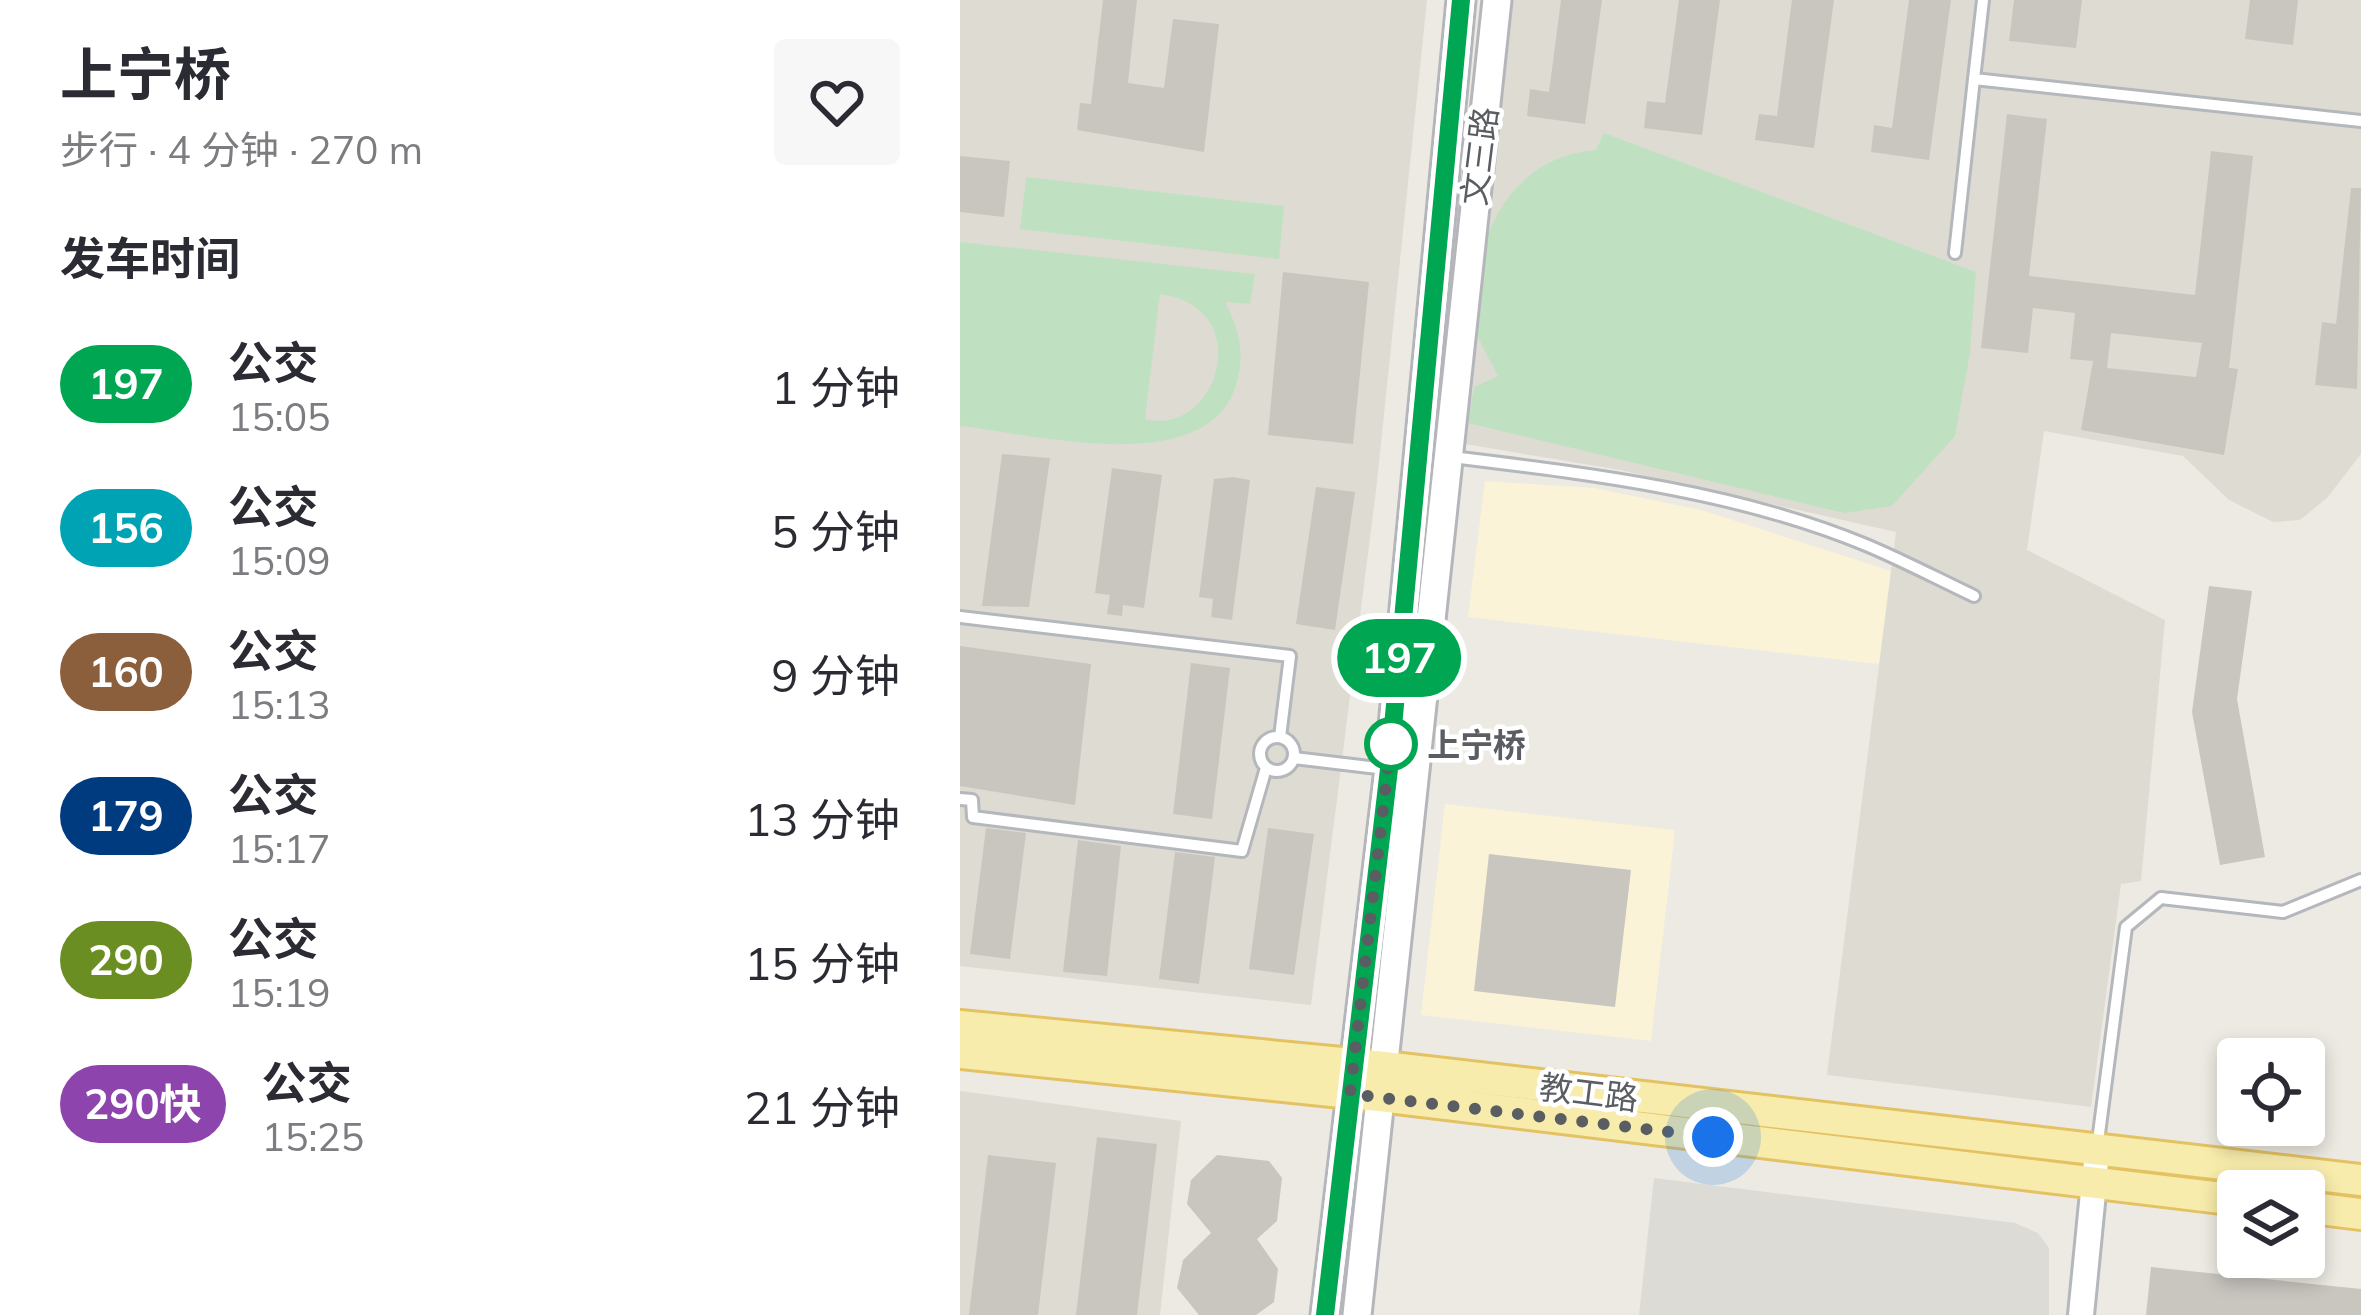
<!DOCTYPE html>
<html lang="zh">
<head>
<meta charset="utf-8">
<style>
  body { margin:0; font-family:Mulish,"Noto Sans SC",sans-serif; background:#f7f7f7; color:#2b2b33; height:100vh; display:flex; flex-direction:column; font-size:45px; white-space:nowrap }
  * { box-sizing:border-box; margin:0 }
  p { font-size:39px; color:#7c7c81 }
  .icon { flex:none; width:66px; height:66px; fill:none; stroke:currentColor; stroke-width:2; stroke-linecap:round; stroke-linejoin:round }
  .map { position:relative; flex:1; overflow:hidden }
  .details { display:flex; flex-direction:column; background:#fff; width:960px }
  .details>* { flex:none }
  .badge { padding:0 24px; border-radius:39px; font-size:42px; line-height:78px }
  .tools { position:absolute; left:1257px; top:1038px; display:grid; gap:24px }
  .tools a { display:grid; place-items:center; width:108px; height:108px; border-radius:12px; background:#fff; box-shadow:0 6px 18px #0003; font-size:60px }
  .you { position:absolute; width:60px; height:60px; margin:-30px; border:9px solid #fff; border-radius:50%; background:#1a73e8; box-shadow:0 0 0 18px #1a73e833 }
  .map>.badge { position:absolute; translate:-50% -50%; box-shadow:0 0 0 6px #fff }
  h2 { padding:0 60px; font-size:45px; line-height:108px }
  .round { display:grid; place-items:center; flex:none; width:126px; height:126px; border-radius:12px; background:#f7f7f7 }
  .head { display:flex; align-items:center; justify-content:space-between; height:204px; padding:0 60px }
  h1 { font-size:57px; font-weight:700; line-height:90px }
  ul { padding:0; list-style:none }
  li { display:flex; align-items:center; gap:36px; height:144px; padding:0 60px }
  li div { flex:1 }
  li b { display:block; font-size:45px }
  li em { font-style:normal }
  li .badge { min-width:132px; font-weight:700; text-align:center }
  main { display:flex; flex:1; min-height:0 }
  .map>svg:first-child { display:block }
  .commercial { fill:#faf3d8 }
  .industrial { fill:#dddbd6 }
  .education { fill:#dedbd3 }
  .green { fill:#c0e1c1; fill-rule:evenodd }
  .building { fill:#c9c6c0; fill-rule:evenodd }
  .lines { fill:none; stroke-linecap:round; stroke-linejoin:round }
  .service-casing { stroke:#b4b7bb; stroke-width:16 }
  .tertiary-casing { stroke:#b4b7bb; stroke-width:30 }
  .secondary-casing { stroke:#b4b6bb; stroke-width:33 }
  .primary-casing { stroke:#e4c163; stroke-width:36 }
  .service { stroke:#fff; stroke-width:10 }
  .tertiary { stroke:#fff; stroke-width:24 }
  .secondary { stroke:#fff; stroke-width:27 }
  .primary { stroke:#f7ecab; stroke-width:30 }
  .line-casing { stroke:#fff; stroke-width:27 }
  .line { stroke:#00a651; stroke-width:18 }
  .walk { stroke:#5a5d61; stroke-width:12; stroke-dasharray:0 21.6 }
  .stop-dot { fill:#fff; stroke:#00a651; stroke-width:6 }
  .labels { text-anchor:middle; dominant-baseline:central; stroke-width:9; stroke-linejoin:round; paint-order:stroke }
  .street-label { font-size:33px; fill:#5a5d61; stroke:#fff }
  .stop-label { font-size:33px; font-weight:bold; fill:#5a5d61; stroke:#fff; text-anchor:start }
</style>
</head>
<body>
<main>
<section class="details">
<div class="head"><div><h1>上宁桥</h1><p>步行 · 4 分钟 · 270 m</p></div><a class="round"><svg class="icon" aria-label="heart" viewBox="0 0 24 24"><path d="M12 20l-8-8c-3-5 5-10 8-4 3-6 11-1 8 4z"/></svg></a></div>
<h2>发车时间</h2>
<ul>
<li><span class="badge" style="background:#00a651;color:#fff">197</span><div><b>公交</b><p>15:05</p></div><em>1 分钟</em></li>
<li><span class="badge" style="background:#00a3b4;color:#fff">156</span><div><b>公交</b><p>15:09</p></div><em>5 分钟</em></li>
<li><span class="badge" style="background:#8b5e3c;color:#fff">160</span><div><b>公交</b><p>15:13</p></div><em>9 分钟</em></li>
<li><span class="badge" style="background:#003b80;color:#fff">179</span><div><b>公交</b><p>15:17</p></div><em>13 分钟</em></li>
<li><span class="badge" style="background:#6b8e23;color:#fff">290</span><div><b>公交</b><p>15:19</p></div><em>15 分钟</em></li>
<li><span class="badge" style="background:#8e44ad;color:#fff">290快</span><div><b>公交</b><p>15:25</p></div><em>21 分钟</em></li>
</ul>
</section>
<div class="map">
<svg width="1401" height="1315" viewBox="0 0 1401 1315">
  <rect width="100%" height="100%" fill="#eceae2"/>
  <g class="commercial">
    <path d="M525 481 634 488 741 510 931 571 919 664 508 617Z"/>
    <path d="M485 804 715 830 691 1041 461 1015Z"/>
  </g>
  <path class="industrial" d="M694 1178 1055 1223 1078 1233 1089 1248V1315H679Z"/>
  <g class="education">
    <path d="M0 0H467L417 482 351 1005 0 966Z"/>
    <path d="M544 0H1401V454L1367 498 1340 520 1313 522 1269 500 1223 456 1084 431 1067 550 1205 620 1181 881 1161 884 1131 1107 867 1075 936 532 660 470 487 441Z"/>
    <path d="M0 1091 221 1121 200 1315H0Z"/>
  </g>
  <g class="green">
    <path d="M644 133 1016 272 1010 353 995 436 932 506 884 513 508 423 514 387 538 376C531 361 517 341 515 324 509 244 548 156 636 150Z"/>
    <path d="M66 177 324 206 319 259 60 229Z"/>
    <path d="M0 242 295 274 290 304 265 302C279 329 285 352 277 382 251 481 75 434 0 426ZM200 294C298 307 258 438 185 419Z"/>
  </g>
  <g class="building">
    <path d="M143 0H177L168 83 204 88 213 19 259 24 244 152 117 130 120 103 131 104Z"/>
    <path d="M601 0H642L625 124 567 116 570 89 589 92Z"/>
    <path d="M719 0H760L742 135 684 128 687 101 705 103Z"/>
    <path d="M832 0H874L854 148 795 140 799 114 817 116Z"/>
    <path d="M949 0H991L969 160 911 152 914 125 932 128Z"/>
    <path d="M1054 0H1122L1116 48 1049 41Z"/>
    <path d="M1290 0H1338L1333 45 1285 39Z"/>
    <path d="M1047 114 1087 119 1069 276 1235 295 1251 151 1293 156 1269 368 1278 369 1264 455 1121 430 1133 361 1110 359 1115 313 1073 308 1068 353 1021 348ZM1151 333 1242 343 1236 377 1147 368Z"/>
    <path d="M0 156 50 161 44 217 0 212Z"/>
    <path d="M1391 188H1401L1397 389 1355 385 1362 322 1376 324Z"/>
    <path d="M323 272 409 282 393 444 308 435Z"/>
    <path d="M42 454 90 458 69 607 22 606Z"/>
    <path d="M152 468 202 475 184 608 163 605 162 616 147 614 150 595 135 593Z"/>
    <path d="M273 477 290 480 272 620 251 617 253 599 239 597 254 479Z"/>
    <path d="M356 487 395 492 375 630 336 624Z"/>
    <path d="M1249 586 1292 591 1277 699 1305 857 1260 865 1232 712Z"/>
    <path d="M0 646 131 664 115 805 0 786Z"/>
    <path d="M231 663 270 668 252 819 213 814Z"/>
    <path d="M26 828 66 833 50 959 10 954Z"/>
    <path d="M308 828 354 834 334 975 289 969Z"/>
    <path d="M118 840 161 846 147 976 103 972Z"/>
    <path d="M215 852 255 857 239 984 199 979Z"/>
    <path d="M529 854 671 870 655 1007 514 991Z"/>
    <path d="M137 1137 197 1144 177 1315H116Z"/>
    <path d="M28 1155 96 1163 78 1315H9Z"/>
    <path d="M257 1155 309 1161 322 1178 317 1221 297 1239 318 1269 314 1302 296 1315H239L217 1288 223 1260 251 1233 227 1204 231 1180Z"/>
    <path d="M1191 1267 1401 1289V1315H1186Z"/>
  </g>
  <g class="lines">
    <g class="service-casing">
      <g id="service">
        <path d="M1023 0 1014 79 1401 121"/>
        <path d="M995 253 1014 79"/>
        <path d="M492 457C630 474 776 491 906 545 942 560 978 579 1014 596"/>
        <path d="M0 617 330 656 320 737"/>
        <circle cx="317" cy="754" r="17"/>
        <path d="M334 758 426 769"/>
        <path d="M0 799 12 800 13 817 282 851 306 768"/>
        <path d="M1137 1149 1166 927 1201 898 1323 912 1401 880"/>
      </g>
    </g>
    <g class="tertiary-casing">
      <path id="tertiary" d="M1121 1315 1137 1152"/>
    </g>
    <g class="secondary-casing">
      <g id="secondary">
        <path d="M365 1315 429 769 501 0"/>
        <path d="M397 1315 537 0"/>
      </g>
    </g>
    <g class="primary-casing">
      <g id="primary">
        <path d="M0 1026 424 1067 1401 1180"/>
        <path d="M0 1053 420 1096 1278 1200"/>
        <path d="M1344 1207 1401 1214"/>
      </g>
    </g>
    <use href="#service" class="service"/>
    <use href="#tertiary" class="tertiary"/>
    <use href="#secondary" class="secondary"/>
    <use href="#primary" class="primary"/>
  </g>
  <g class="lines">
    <g class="line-casing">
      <path id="line" d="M365 1315 429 769 501 0"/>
    </g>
    <use href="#line" class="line"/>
    <path class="walk" d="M431 744 433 724 390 1094 753 1137"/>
  </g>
  <circle class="stop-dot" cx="431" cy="744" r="24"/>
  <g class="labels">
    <g class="street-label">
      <text transform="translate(519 156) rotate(-83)">文三路</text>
      <text transform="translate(629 1092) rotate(7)">教工路</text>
    </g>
    <g class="stop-label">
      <text x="467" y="744">上宁桥</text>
    </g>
  </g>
</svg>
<div class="tools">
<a><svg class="icon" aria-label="locate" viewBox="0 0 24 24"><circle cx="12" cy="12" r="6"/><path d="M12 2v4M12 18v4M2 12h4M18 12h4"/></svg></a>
<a><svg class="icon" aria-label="layers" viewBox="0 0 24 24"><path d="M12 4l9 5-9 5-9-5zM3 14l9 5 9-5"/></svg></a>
</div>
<div class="you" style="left:753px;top:1137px"></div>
<b class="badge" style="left:439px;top:658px;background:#00a651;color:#fff">197</b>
</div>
</main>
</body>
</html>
